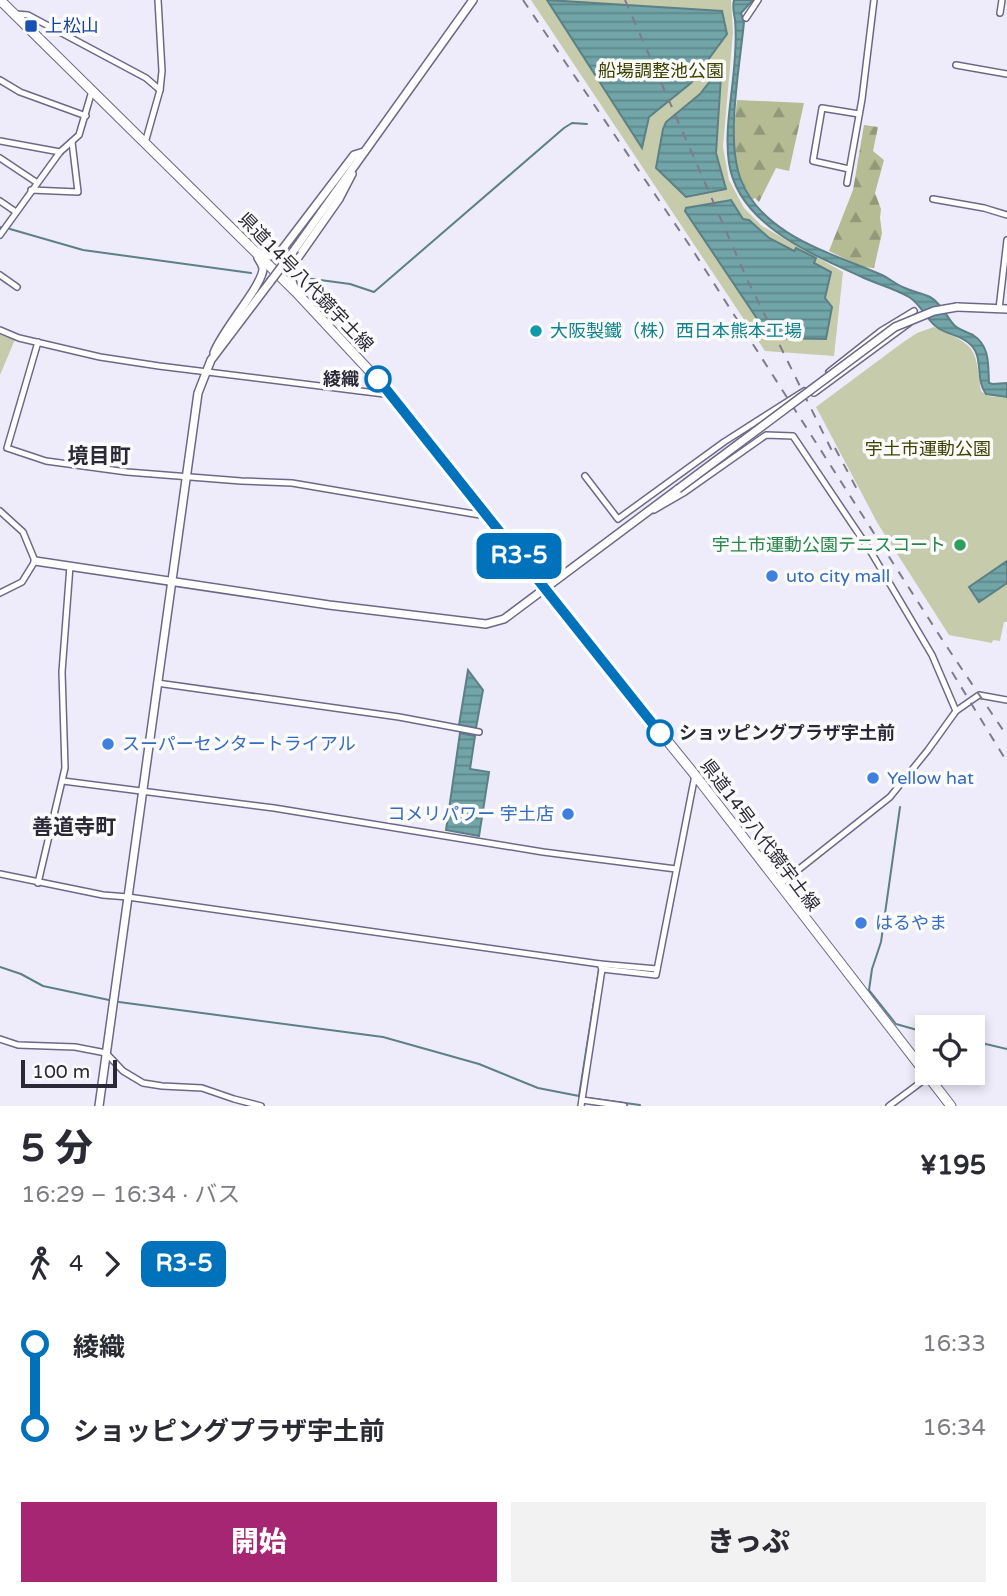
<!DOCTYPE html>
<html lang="ja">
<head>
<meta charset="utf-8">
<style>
  body { margin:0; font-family:"Varela Round","Noto Sans JP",sans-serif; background:#f2f2f3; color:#2b2b33; height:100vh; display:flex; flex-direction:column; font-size:26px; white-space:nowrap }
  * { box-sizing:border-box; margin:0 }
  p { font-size:23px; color:#7c7c81 }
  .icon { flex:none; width:38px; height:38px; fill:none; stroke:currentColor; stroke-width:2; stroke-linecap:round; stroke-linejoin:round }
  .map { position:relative; height:1106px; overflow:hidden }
  .drawer { display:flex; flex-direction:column; background:#fff; flex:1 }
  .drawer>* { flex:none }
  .badge { padding:0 14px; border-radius:10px; font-size:24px; line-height:46px }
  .controls { position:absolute; left:915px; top:1015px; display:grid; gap:14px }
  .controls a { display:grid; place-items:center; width:70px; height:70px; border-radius:0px; background:#fff; box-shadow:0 4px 10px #0003; font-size:35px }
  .scale { position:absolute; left:21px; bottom:18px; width:96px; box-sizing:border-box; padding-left:7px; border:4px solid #2b2937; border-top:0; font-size:19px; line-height:24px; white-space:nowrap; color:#2b2937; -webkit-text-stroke:5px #fbfbfb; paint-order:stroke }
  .map>.badge { position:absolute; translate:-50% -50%; box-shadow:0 0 0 4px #fff }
  .legs { display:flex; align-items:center; gap:10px; height:77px; padding:0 21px; font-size:23px }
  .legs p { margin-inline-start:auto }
  .headline { display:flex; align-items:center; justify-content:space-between; height:119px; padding:0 21px }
  h1 { font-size:38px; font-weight:800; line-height:52px }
  .button { display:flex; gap:14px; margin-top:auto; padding:14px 21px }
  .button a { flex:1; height:80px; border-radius:0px; background:#a72673; color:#fff; font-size:28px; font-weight:800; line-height:80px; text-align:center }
  .button a+a { background:#f2f2f3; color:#2b2b33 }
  ul { padding:0 21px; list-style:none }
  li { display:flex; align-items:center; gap:24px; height:84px; font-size:26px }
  li i { display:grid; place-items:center; width:10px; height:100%; margin:0 9px; background:currentColor }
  li i::after { content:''; width:18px; height:18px; margin:-9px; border:5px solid; border-radius:50%; background:#fff }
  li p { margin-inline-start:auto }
  li:first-child i { background:linear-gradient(#0000 50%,currentColor 0) }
  li:last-child i { background:linear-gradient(currentColor 50%,#0000 0) }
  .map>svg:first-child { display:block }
  .forest { fill:url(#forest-firs) }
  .green { fill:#c6cbac }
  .water { fill:url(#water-rules); stroke:#5c8086; stroke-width:2 }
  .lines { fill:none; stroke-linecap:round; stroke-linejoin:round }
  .stream { stroke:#5c8086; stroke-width:2 }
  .minor-casing { stroke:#6e6888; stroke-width:8 }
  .tertiary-casing { stroke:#6e6888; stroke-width:10 }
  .primary-casing { stroke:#6e6888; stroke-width:11 }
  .minor { stroke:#fff; stroke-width:5 }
  .tertiary { stroke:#fff; stroke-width:7 }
  .primary { stroke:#fff; stroke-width:9 }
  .rail { stroke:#7e7c8a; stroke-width:2; stroke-dasharray:9 9; stroke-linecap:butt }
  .tertiary-bridge-casing { stroke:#6e6888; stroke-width:10; stroke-linecap:butt }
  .tertiary-bridge { stroke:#fff; stroke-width:7 }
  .line-1-casing { stroke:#fff; stroke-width:16 }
  .line-1 { stroke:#0072bc; stroke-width:10 }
  .transit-dot { fill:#1a4fb4; stroke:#fbfbfb; stroke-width:2.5 }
  .culture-dot { fill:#0f9aa8; stroke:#fbfbfb; stroke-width:2.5 }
  .stop-1-dot { fill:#fff; stroke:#0072bc; stroke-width:3.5 }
  .leisure-dot { fill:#2e9e5b; stroke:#fbfbfb; stroke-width:2.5 }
  .shop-dot { fill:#3f7fe0; stroke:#fbfbfb; stroke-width:2.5 }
  .labels { text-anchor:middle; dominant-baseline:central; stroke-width:7; stroke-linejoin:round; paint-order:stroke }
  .transit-label { font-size:18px; fill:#164399; stroke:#fbfbfb; text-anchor:start }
  .park-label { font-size:18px; fill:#3d4300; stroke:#fbfbfb }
  .street-label { font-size:18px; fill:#2b2937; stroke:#fbfbfb }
  .culture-label { font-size:18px; fill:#0d838f; stroke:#fbfbfb; text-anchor:start }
  .stop-label { font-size:18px; font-weight:bold; fill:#2b2937; stroke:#fbfbfb; text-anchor:end }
  .leisure-label { font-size:18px; fill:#27864d; stroke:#fbfbfb; text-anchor:end }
  .shop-label { font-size:18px; fill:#366cbe; stroke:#fbfbfb; text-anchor:start }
  .quarter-label { font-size:21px; font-weight:bold; fill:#2b2937; stroke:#fbfbfb }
</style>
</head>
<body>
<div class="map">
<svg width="1007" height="1106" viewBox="0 0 1007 1106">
  <defs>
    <pattern id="forest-firs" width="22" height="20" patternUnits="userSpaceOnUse" patternTransform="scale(1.75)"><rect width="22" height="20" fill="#b5bb93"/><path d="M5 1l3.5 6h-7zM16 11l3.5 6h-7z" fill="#939879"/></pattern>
    <pattern id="water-rules" width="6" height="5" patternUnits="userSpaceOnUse" patternTransform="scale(1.75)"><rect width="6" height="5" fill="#71a5a8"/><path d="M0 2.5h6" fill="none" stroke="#5d868a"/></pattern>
  </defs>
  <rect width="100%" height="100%" fill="#eeecfa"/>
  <g class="forest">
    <path d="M737 100 804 103 789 171 776 168 759 202 755 198 751 200 737 169 733 138Z"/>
    <path d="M864 125 878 127 873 151 884 160 875 193 881 209 880 218 882 233 874 268 862 267 829 251 853 190Z"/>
  </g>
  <g class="green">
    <path d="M531 0H731L733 32 723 147 729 180 744 208 762 226 843 272 834 356 765 351Z"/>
    <path d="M934 327C976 347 975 344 981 391L988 396 1007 398V622H1004L1000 641 993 640 992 643 949 635 878 524 816 407 902 343 917 333Z"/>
    <path d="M0 331 16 337 0 375Z"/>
  </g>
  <g class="water">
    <path d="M547 0 722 11 727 34 691 83 649 117 642 148Z"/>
    <path d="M734 0H753L741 13 744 22C740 66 725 140 741 180 763 236 832 253 882 275 890 279 897 285 905 288 913 292 922 293 930 297 941 303 946 316 954 325 959 330 967 332 973 335 990 346 988 364 989 383L993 384 1007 383V397L986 394C975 380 984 358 971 345 962 335 948 335 938 328 926 320 922 305 909 297 894 288 876 284 860 276 811 254 738 224 729 163 725 136 730 107 733 79 735 60 737 39 735 20 734 12 732 8 734 0Z"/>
    <path d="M725 62 721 76 716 153 726 189 686 197 656 168 663 129 666 122 700 94Z"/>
    <path d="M731 200 743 219 749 220 769 238 794 251 796 248 816 258 814 263 831 272 825 298 832 307 826 339 770 338 685 211 686 208Z"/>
    <path d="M1007 561V583L979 602 969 587Z"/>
    <path d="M468 670 483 690 476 728 459 725Z"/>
    <path d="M460 733 475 736 470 769 489 772 479 836 446 830Z"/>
  </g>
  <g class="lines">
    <g class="stream">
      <path d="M0 227 1 228"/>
      <path d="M10 229 83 250 251 273"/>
      <path d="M298 277 350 284 374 292 564 128 572 123 587 124"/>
      <path d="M900 807 881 942 872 969 869 990 896 1024 928 1033"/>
      <path d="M0 967 21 974 43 986 109 1000"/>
      <path d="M119 1002 383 1037 479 1064 538 1088 579 1096 599 969"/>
      <path d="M973 1041 1007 1049"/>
      <path d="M588 1098 640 1105"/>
    </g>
    <g class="minor-casing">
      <g id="minor">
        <path d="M1000 13 1002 0"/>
        <path d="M16 14 28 15 146 78 160 90"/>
        <path d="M746 18 758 0"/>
        <path d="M956 65 1007 74"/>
        <path d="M0 80 20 92 86 116"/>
        <path d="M0 141 60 152"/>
        <path d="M145 143 160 90 162 71 158 0"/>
        <path d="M0 158 36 182"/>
        <path d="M849 169 813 161 822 108 859 114"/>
        <path d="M847 183 862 99 874 0"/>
        <path d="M31 190 78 192 72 142"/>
        <path d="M933 199 984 208 1007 215"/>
        <path d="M0 201 16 212"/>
        <path d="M0 235 60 152 79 135 92 91"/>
        <path d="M0 275 17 287"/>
        <path d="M999 309 1007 240"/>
        <path d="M0 330 19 338 100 357 159 366 392 395"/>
        <path d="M38 342 7 448 46 461 127 472 241 481 292 483 486 516"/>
        <path d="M829 372 881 331 914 311"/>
        <path d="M585 476 618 519 724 442 804 391"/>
        <path d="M654 510 685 492 766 435 793 436 871 552 932 655 956 711 928 750 890 797 779 885"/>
        <path d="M0 511 23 532 35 561 22 582 0 593"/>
        <path d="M157 683 399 717 479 732"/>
        <path d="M956 711 979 695 1007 700"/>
        <path d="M63 781 274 808 543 852 676 869"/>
        <path d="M0 874 103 895 128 897 600 964 602 969 656 975 695 775"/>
        <path d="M38 883 65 768 62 672 70 566"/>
        <path d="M600 964 657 969"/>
        <path d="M0 1039 18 1045 75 1047 106 1053 123 1071 143 1083 162 1086 202 1088 234 1099 261 1106"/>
        <path d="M582 1100 624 1106"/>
        <path d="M581 1106 602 969"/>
        <path d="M889 1106 928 1077"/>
      </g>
    </g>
    <g class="tertiary-casing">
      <g id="tertiary">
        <path d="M295 249 473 0"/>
        <path d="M255 251 270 256 278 255 354 155 364 152"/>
        <path d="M295 290 291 278 292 266 339 199 352 174"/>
        <path d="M957 307 1007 309"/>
        <path d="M214 353C222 330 264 284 263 268 262 264 260 261 258 258"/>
        <path d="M814 392 909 322"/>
        <path d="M35 561 329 605 486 624 504 619 678 489"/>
        <path d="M99 1106 198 393 211 360 270 282"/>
      </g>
    </g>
    <g class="primary-casing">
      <path id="primary" d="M0 0 296 292 392 395 545 590 695 775 951 1106"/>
    </g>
    <use href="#minor" class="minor"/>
    <use href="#tertiary" class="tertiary"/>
    <use href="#primary" class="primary"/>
    <g class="rail">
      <path d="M523 0 690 246 943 641 1007 736"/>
      <path d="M625 0 747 279 835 457"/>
      <path d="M835 448 860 495"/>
      <path d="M952 672 1007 762"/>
    </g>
    <g class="tertiary-bridge-casing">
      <g id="tertiary-bridge">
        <path d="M270 282 295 249"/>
        <path d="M678 489 895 327 934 311 957 307"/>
      </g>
    </g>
    <use href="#tertiary-bridge" class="tertiary-bridge"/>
  </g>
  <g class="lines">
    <g class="line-1-casing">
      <path id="line-1" d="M378 379 660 733"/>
    </g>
    <use href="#line-1" class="line-1"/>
  </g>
  <rect class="transit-dot" x="24" y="19" width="14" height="14" rx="3.5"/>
  <circle class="culture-dot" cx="536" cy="331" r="7"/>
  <g class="stop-1-dot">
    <circle cx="378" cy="379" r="12"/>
    <circle cx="660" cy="733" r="12"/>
  </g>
  <circle class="leisure-dot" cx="960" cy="545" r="7"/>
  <g class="shop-dot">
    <circle cx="772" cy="576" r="7"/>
    <circle cx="108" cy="744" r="7"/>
    <circle cx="873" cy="778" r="7"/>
    <circle cx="568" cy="814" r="7"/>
    <circle cx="861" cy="923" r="7"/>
  </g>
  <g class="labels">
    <g class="transit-label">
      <text x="45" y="26">上松山</text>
    </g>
    <g class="park-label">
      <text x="661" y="71">船場調整池公園</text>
      <text x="928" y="449">宇土市運動公園</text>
    </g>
    <g class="street-label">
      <text transform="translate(306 282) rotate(46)">県道14号八代鏡宇土線</text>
      <text transform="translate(760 835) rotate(53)">県道14号八代鏡宇土線</text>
    </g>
    <g class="culture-label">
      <text x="550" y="331">大阪製鐵（株）西日本熊本工場</text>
    </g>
    <g class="stop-label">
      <text x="359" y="379">綾織</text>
      <text x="679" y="733" text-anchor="start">ショッピングプラザ宇土前</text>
    </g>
    <g class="leisure-label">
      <text x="946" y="545">宇土市運動公園テニスコート</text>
    </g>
    <g class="shop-label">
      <text x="786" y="576">uto city mall</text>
      <text x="122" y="744">スーパーセンタートライアル</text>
      <text x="887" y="778">Yellow hat</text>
      <text x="554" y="814" text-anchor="end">コメリパワー 宇土店</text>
      <text x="875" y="923">はるやま</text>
    </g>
    <g class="quarter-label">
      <text x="99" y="456">境目町</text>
      <text x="74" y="827">善道寺町</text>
    </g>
  </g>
</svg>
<div class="controls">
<a><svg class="icon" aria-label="locate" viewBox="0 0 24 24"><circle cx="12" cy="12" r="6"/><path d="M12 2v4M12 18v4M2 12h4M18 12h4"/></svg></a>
</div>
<div class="scale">100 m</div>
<b class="badge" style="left:519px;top:556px;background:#0072bc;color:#fff">R3-5</b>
</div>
<section class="drawer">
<div class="headline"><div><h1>5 分</h1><p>16:29 – 16:34 · バス</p></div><b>¥195</b></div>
<div class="legs"><svg class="icon" aria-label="walk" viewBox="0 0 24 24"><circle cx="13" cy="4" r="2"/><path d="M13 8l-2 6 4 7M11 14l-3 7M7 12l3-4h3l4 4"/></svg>4<svg class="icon" aria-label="forward" viewBox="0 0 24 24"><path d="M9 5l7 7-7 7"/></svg><b class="badge" style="background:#0072bc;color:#fff">R3-5</b></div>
<ul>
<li><i style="color:#0072bc"></i><b>綾織</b><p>16:33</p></li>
<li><i style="color:#0072bc"></i><b>ショッピングプラザ宇土前</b><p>16:34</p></li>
</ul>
<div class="button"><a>開始</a><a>きっぷ</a></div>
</section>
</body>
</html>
